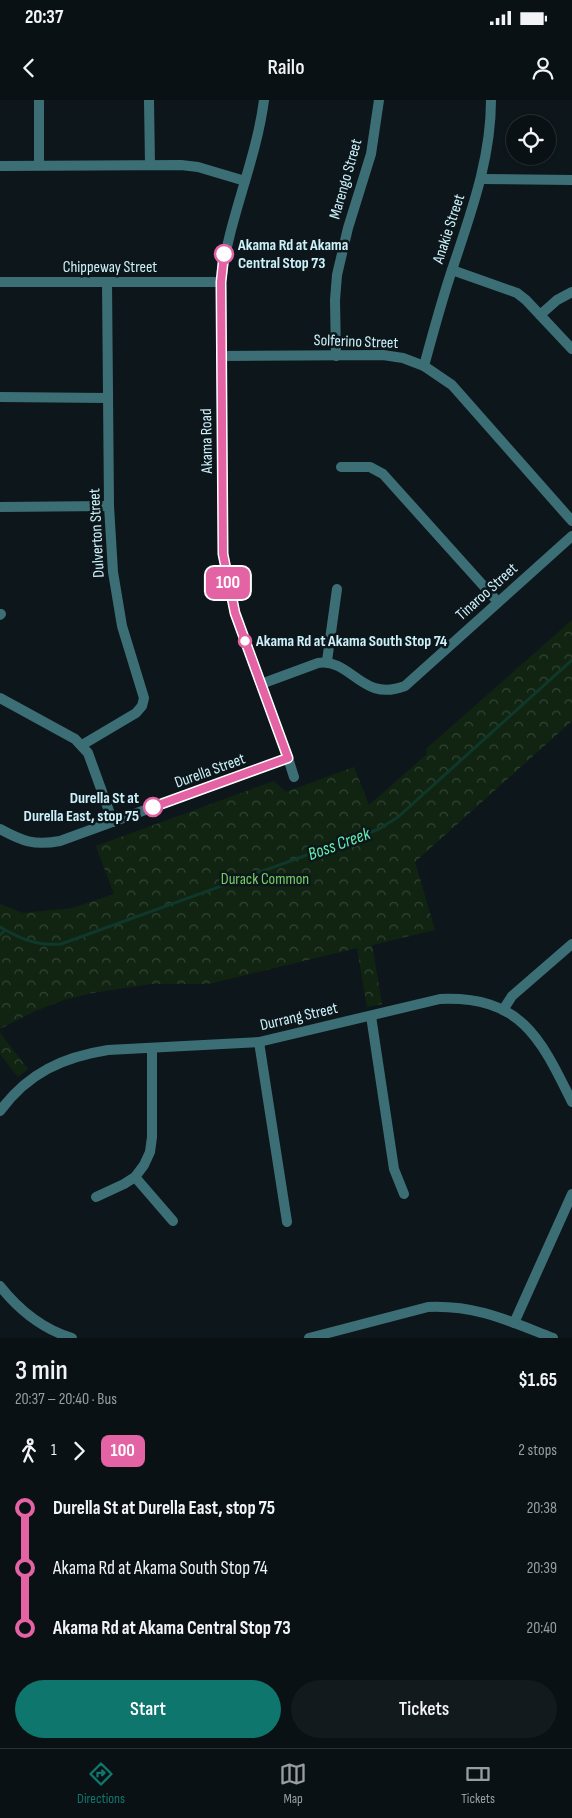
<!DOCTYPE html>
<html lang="en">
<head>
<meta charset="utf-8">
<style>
  body { margin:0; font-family:"Sofia Sans Condensed",sans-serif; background:#131a1d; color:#f1f3f6; height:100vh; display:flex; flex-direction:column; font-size:19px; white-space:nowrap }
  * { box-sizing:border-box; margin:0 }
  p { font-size:16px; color:#999da0 }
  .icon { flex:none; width:28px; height:28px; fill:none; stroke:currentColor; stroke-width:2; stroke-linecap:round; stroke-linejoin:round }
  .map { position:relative; height:1238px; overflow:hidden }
  .sheet { display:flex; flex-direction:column; background:#0a1114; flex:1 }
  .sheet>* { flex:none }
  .badge { padding:0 10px; border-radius:8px; font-size:18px; line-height:32px }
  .fabs { position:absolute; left:506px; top:15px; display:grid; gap:10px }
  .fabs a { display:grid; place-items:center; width:50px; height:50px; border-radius:50%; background:#0a1114; box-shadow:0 1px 4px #0004,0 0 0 1px #2a3134; font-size:25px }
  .map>.badge { position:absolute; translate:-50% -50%; box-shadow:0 0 0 2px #fff }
  .legs { display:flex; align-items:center; gap:8px; height:55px; padding:0 15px; font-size:16px }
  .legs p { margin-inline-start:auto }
  .head { display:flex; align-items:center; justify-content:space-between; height:85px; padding:0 15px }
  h1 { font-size:28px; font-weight:600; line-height:38px }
  .action { display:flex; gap:10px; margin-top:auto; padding:10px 15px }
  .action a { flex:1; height:58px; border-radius:30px; background:#0f766e; color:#fff; font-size:20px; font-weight:600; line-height:58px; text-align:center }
  .action a+a { background:#131a1d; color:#f1f3f6 }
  ul { padding:0 15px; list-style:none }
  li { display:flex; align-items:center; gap:18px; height:60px; font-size:19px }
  li i { display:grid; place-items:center; width:8px; height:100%; margin:0 6px; background:currentColor }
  li i::after { content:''; width:12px; height:12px; margin:-6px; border:4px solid; border-radius:50%; background:#0a1114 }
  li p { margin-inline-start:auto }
  li:first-child i { background:linear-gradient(#0000 50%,currentColor 0) }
  li:last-child i { background:linear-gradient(currentColor 50%,#0000 0) }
  .status { display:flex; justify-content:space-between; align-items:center; height:35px; padding:0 25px; background:#0a1114; direction:ltr }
  .status svg { height:14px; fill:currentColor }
  header { display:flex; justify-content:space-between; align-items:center; height:65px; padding:0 15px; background:#0a1114; font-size:22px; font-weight:600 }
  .menu { display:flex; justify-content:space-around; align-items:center; height:70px; border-top:1px solid #2a3134; background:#0a1114; font-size:14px; color:#999da0 }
  .menu a { display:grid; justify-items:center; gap:2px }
  .menu .current { color:#0f766e }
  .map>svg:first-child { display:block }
  .forest { fill:url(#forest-crowns) }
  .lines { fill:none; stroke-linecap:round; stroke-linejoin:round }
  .stream { stroke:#0f382b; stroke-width:3 }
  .minor { stroke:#3c6f75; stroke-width:10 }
  .tertiary { stroke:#3c6f75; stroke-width:10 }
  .line-1-casing { stroke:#fff; stroke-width:11 }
  .line-1 { stroke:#e463a4; stroke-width:8 }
  .stop-1-dot { fill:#fff; stroke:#e463a4; stroke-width:2.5 }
  .labels { text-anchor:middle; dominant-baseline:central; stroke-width:5; stroke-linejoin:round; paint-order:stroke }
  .street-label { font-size:16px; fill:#ccf1fa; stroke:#0d171b }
  .stop-label { font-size:16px; font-weight:bold; fill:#ccf1fa; stroke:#0d171b; text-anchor:start }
  .park-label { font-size:16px; fill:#75d161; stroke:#0d171b }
  .water-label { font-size:18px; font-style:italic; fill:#65efae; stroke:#0d171b }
</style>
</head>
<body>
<div class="status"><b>20:37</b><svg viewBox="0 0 49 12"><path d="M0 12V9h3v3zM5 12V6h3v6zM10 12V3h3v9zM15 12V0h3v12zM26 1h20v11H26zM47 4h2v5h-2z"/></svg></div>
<header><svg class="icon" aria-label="back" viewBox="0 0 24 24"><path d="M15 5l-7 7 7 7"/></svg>Railo<svg class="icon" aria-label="person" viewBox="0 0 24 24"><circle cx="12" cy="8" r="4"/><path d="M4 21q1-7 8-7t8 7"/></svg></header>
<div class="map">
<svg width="572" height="1238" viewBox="0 0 572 1238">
  <defs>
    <pattern id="forest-crowns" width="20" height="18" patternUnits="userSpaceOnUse" patternTransform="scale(1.25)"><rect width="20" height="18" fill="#112411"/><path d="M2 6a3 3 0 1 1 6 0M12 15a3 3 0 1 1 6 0" fill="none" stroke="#324435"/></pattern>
  </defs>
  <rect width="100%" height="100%" fill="#0d171b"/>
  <g class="forest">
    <path d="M572 520V621L415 762 435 830 372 845 382 904 367 907 357 848 208 884H151L92 893 64 900 35 911 0 929V804L23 813 72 808 114 794 96 746 274 681 286 692 354 667 369 705 427 654 426 649Z"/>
    <path d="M0 933 28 969 18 977 0 954Z"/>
  </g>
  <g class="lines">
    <g class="stream">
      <path d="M0 827C21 839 36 846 61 844L379 729 398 717 572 560"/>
      <path d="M0 835 5 830"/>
    </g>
    <g class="minor">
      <path d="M39 0V65"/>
      <path d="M149 0 150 65"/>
      <path d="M0 66 181 65 198 67 245 81"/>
      <path d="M482 79 572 80"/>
      <path d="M452 170 517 193 526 200 572 249"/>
      <path d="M540 215 557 200 572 192"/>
      <path d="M221 256 383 255 403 258 424 266 452 285 572 421"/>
      <path d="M336 256 335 200 337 175 348 128 371 54 379 0"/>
      <path d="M424 266C433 233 442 199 453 167 471 112 491 59 491 0"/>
      <path d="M0 297 108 298"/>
      <path d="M341 367H370L383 374 498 502"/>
      <path d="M0 407 109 406"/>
      <path d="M0 515 1 514"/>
      <path d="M327 561 337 489"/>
      <path d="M261 584 318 563C352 558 361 603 405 586L572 436"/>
      <path d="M0 598 75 639 88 653 113 722"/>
      <path d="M82 645 136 613 142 606 144 598 122 526 113 472 109 406 107 182"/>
      <path d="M288 658 294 677"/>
      <path d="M503 910 512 896 572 844"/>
      <path d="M371 916 394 1069 404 1094"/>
      <path d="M259 942 287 1122"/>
      <path d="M0 1011C28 973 63 957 108 950L259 942 440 899C521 896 540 937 572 1002"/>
      <path d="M135 1077 173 1121"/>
      <path d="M96 1097 124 1084 135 1077 144 1065 150 1052 152 1037V948"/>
      <path d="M0 1186C19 1210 43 1229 72 1238"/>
      <path d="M514 1223 572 1094"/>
      <path d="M309 1238 428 1207C477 1205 509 1221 553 1238"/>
    </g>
    <g class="tertiary">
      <path d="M0 182H221"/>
      <path d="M0 729C22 741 34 746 60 741L288 658 235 513 223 454 221 182C228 120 256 62 264 0"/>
    </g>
  </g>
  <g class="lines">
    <g class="line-1-casing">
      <path id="line-1" d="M153 707 288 658 235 513 223 454 221 182 224 154"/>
    </g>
    <use href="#line-1" class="line-1"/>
  </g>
  <g class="stop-1-dot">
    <circle cx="224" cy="154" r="9"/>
    <circle cx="245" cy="541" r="6"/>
    <circle cx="153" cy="707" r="9"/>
  </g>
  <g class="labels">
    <g class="street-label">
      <text transform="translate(346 79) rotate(-74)">Marengo Street</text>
      <text transform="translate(449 129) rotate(-72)">Anakie Street</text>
      <text x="110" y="167">Chippeway Street</text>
      <text transform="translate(356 242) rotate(2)">Solferino Street</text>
      <text transform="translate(207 341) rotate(-91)">Akama Road</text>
      <text transform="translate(97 433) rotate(-93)">Dulverton Street</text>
      <text transform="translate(487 492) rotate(-42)">Tinaroo Street</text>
      <text transform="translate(210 671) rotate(-20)">Durella Street</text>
      <text transform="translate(299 917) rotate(-13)">Durrang Street</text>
    </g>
    <g class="stop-label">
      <text x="238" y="145">Akama Rd at Akama<tspan x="238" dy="18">Central Stop 73</tspan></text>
      <text x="256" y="541">Akama Rd at Akama South Stop 74</text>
      <text x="139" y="698" text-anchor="end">Durella St at<tspan x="139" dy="18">Durella East, stop 75</tspan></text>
    </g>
    <g class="park-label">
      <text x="265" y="779">Durack Common</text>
    </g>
    <g class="water-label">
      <text transform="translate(339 744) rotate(-20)">Boss Creek</text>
    </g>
  </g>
</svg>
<div class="fabs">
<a><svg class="icon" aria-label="locate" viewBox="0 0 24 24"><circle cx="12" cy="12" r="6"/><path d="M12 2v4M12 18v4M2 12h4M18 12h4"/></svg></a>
</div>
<b class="badge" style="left:228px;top:483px;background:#e463a4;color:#fff">100</b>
</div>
<section class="sheet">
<div class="head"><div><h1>3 min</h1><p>20:37 – 20:40 · Bus</p></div><b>$1.65</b></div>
<div class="legs"><svg class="icon" aria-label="walk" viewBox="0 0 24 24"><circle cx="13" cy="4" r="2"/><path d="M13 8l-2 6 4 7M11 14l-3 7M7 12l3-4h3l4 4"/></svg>1<svg class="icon" aria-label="forward" viewBox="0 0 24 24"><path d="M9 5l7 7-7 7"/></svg><b class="badge" style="background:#e463a4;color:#fff">100</b><p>2 stops</p></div>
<ul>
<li><i style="color:#e463a4"></i><b>Durella St at Durella East, stop 75</b><p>20:38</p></li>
<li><i style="color:#e463a4"></i><span>Akama Rd at Akama South Stop 74</span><p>20:39</p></li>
<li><i style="color:#e463a4"></i><b>Akama Rd at Akama Central Stop 73</b><p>20:40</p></li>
</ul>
<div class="action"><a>Start</a><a>Tickets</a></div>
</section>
<nav class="menu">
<a class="current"><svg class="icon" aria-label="directions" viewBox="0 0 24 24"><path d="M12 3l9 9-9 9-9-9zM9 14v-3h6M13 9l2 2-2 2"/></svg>Directions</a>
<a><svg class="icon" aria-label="map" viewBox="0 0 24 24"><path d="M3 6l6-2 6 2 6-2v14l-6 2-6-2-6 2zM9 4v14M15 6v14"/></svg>Map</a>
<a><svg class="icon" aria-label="tickets" viewBox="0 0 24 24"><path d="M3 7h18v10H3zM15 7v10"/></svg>Tickets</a>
</nav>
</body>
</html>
